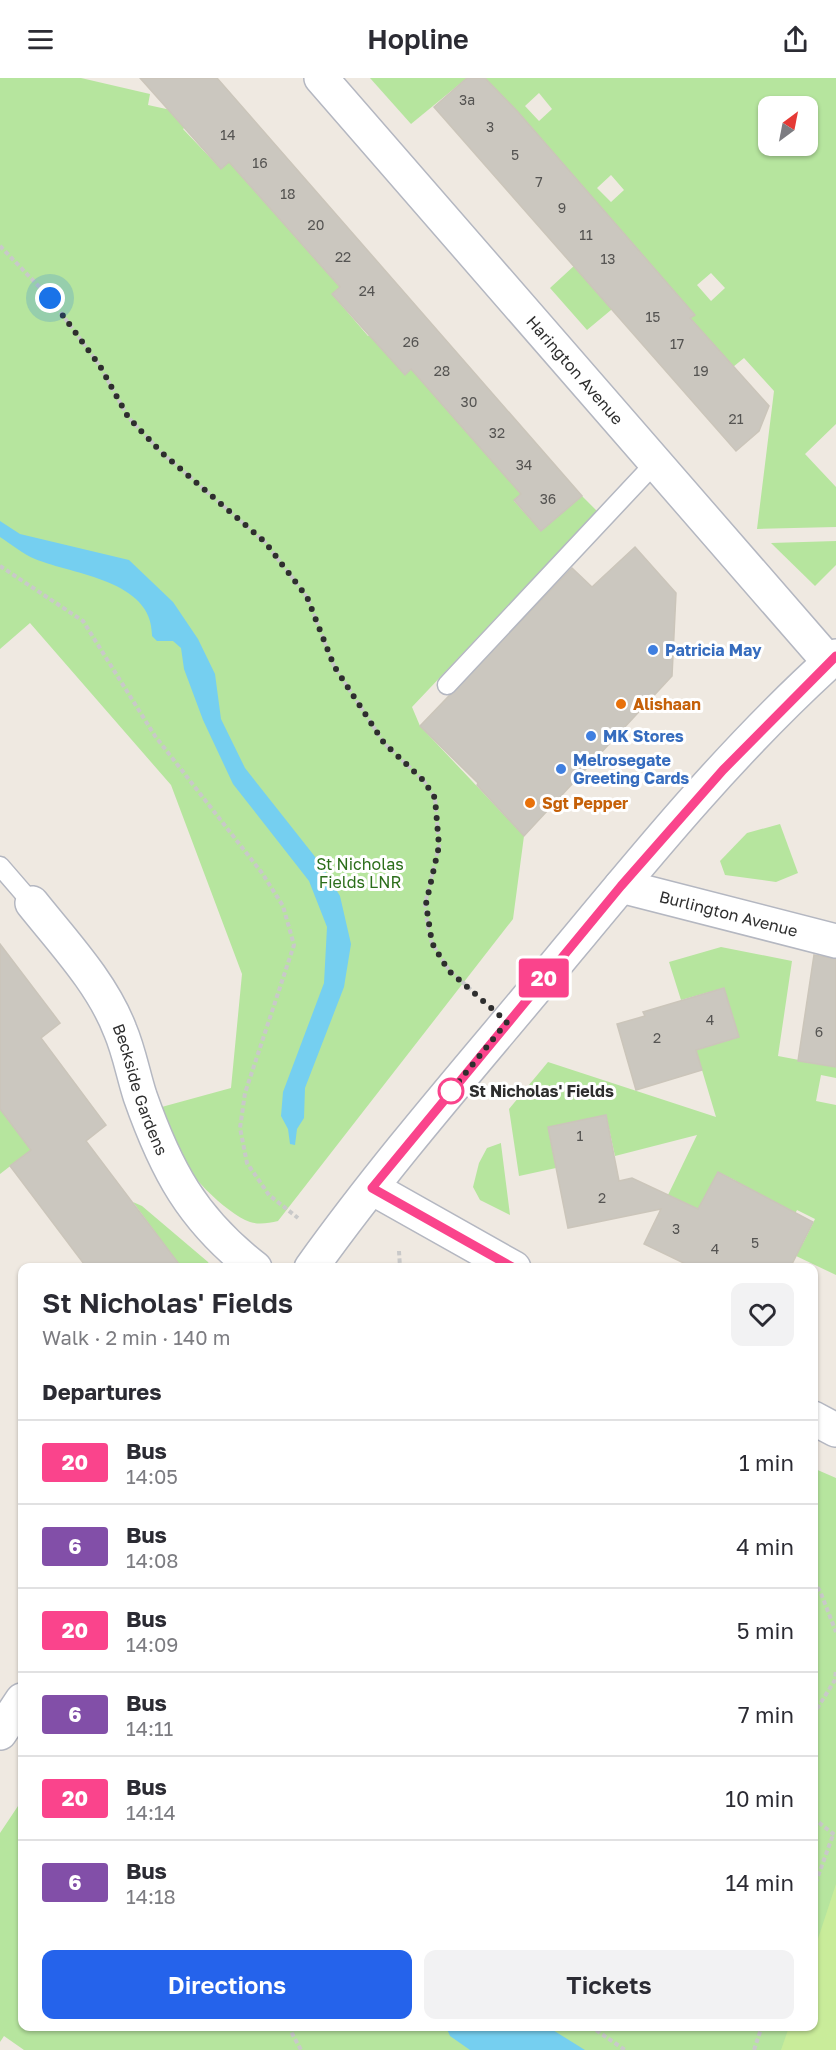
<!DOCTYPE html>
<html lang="en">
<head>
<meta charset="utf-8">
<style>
  body { margin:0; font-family:"Golos Text",sans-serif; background:#f2f2f3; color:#2b2b33; height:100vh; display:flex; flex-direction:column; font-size:22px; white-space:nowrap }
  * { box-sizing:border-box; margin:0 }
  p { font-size:20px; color:#7c7c81 }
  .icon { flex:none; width:33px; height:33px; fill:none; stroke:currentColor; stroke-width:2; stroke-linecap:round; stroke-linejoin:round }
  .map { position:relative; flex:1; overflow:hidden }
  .panel { position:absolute; left:18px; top:1185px; width:800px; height:768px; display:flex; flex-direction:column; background:#fff; border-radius:12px; box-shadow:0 2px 4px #0004 }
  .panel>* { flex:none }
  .badge { padding:0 12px; border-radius:4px; font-size:21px; line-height:39px }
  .needle { width:39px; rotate:32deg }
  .fabs { position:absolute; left:758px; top:18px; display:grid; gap:12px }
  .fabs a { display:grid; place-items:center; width:60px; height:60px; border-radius:12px; background:#fff; box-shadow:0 2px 4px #0004; font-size:30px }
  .you { position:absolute; width:30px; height:30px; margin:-15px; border:4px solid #fff; border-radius:50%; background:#1a73e8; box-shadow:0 0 0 9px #1a73e833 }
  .map>.badge { position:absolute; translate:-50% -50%; box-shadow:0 0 0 3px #fff }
  h2 { padding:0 24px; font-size:22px; line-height:54px }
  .round { display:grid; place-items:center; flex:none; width:63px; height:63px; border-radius:12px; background:#f2f2f3 }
  .overview { display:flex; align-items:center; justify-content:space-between; height:102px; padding:0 24px }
  h1 { font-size:28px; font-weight:600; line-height:45px }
  .action { display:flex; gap:12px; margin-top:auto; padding:12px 24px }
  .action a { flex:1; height:69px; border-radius:12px; background:#2563eb; color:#fff; font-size:24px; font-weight:600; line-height:69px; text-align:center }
  .action a+a { background:#f2f2f3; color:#2b2b33 }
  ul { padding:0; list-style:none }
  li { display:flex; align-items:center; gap:18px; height:84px; padding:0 24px; border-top:2px solid #e1e1e2 }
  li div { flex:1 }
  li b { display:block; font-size:22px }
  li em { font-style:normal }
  li .badge { min-width:66px; font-weight:700; text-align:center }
  header { display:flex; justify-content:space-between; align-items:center; height:78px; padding:0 24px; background:#fff; font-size:27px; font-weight:600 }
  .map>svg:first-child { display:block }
  .green { fill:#b6e59e; fill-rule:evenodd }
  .pitch { fill:#c9ec9a }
  .water { fill:#75cff0 }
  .building { fill:#cbc7bf; stroke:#cbc5ba; stroke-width:1.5 }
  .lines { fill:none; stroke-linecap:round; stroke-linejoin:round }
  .lane-casing { stroke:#b4b7c1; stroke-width:21 }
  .street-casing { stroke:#b4b7c1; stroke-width:36 }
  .secondary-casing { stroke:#b4b7c1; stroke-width:36 }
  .path { stroke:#c9c9c9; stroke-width:4; stroke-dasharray:4.5 3; stroke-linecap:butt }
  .lane { stroke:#fff; stroke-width:18 }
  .street { stroke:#fff; stroke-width:33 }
  .secondary { stroke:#fff; stroke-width:33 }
  .line-casing { stroke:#fff; stroke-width:14 }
  .line { stroke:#fa448c; stroke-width:9 }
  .walk { stroke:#2e2e2e; stroke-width:6; stroke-dasharray:0 10.8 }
  .shop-dot { fill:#3f7fe0; stroke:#fff; stroke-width:2 }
  .food-dot { fill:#e8710a; stroke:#fff; stroke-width:2 }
  .stop-dot { fill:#fff; stroke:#fa448c; stroke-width:3 }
  .labels { text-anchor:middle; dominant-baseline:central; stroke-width:6; stroke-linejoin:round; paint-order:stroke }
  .number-label { font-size:14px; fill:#555452 }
  .street-label { font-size:16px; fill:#2e2e2e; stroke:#fff }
  .shop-label { font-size:16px; font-weight:bold; fill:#366cbe; stroke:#fff; text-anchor:start }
  .food-label { font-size:16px; font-weight:bold; fill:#c56008; stroke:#fff; text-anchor:start }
  .park-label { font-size:16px; fill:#2c6e1b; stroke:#fff }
  .stop-label { font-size:16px; font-weight:bold; fill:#2e2e2e; stroke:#fff; text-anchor:start }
</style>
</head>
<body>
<header><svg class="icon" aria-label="menu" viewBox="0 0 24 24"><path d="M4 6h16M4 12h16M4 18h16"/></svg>Hopline<svg class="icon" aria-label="share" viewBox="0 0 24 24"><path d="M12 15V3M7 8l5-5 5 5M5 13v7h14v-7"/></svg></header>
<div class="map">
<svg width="836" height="1972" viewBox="0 0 836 1972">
  <rect width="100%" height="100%" fill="#efe9e1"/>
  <g class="green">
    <path d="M0 0H81L150 16 148 27 189 36 188 46 183 51 221 91 229 84 340 209 332 216 368 258 371 257 404 296 412 291 521 416 514 423 541 453 582 418 597 433 412 629 420 648 524 758 513 841 278 1143C269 1145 259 1147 250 1144 225 1135 185 1093 173 1069 167 1057 163 1043 158 1030L231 1010 242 896 171 707 30 545 0 571Z"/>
    <path d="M370 0H467L411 46Z"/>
    <path d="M485 0H836V346L805 376 836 409V449L757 451 774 313 744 280 733 289 653 197 587 252 550 210 575 187 499 15ZM539 15 552 31 539 43 525 28ZM768 28H807V68H768ZM611 97 624 112 611 124 597 110ZM711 195 725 210 711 223 697 207Z"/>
    <path d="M836 463V487L815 508 771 465Z"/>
    <path d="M780 746 798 795 776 804 725 797 720 783 747 755Z"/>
    <path d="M721 869 792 883 778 978 836 989V1000L821 997 816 1023 836 1027V1197L668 1117 697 1057 615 1078 606 1037 548 1049 556 1090 519 1098 509 1031 548 984 716 1039 696 972 739 959 724 910 681 922 669 884ZM718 1094 736 1103 724 1127 706 1117ZM797 1132 815 1141 803 1165 785 1155Z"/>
    <path d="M0 1031 31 1072 0 1096Z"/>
    <path d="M501 1065V1066L510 1137 480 1122 473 1109 479 1085 487 1070Z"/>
    <path d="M133 1124 142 1128 208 1184 211 1189H174L177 1184Z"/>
    <path d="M813 1390 836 1400V1972H24L4 1958 0 1964V1755L22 1722V1948H813Z"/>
  </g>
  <path class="pitch" d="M836 1806V1972H781L789 1949 813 1948V1876Z"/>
  <g class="water">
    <path d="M0 443 20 456 129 482 173 524 198 561 215 596 221 641 245 690 320 785 340 818 351 866 344 909 305 1010 304 1040 297 1051 295 1067 290 1066 288 1051 281 1038 283 1014 324 905 327 849 309 803 233 706 203 642 184 591 181 570 173 563H157L152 558C153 502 74 497 35 481 23 476 11 466 0 459Z"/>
    <path d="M446 1949H548L585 1972H470L450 1958Z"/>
  </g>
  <g class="building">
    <path d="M140 0H217L582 418 541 453 514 422 521 416 411 291 405 297 332 216 340 209 229 84 221 91Z"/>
    <path d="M467 0H485L518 34 695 237 690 240 769 328 759 353 736 373 434 29Z"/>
    <path d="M635 469 676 515 672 598 524 758 477 707 478 705 420 648 572 490 592 509Z"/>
    <path d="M0 866 60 945 41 960 106 1047 86 1063 182 1190H87L10 1088 31 1072 0 1031Z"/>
    <path d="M814 877 836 881V989L798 983Z"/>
    <path d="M724 910 739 959 696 972 702 992 636 1012 617 946 645 938 643 934Z"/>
    <path d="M606 1037 619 1103 632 1100 698 1131 718 1094 813 1144 790 1190H694L644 1166 661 1131 568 1150 548 1049Z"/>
  </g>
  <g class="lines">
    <g class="lane-casing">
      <g id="lane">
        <path d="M447 607 655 385"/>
        <path d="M0 788 32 825"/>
      </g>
    </g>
    <g class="street-casing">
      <g id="street">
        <path id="s1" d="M321 0 829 584"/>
        <path id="s2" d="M621 808 836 863"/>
        <path id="s3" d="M32 825C63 864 102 905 120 952 129 973 133 996 140 1018 166 1092 192 1141 255 1190"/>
        <path d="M372 1110 514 1190"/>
        <path d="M813 1340 836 1352"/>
      </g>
    </g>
    <g class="secondary-casing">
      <g id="secondary">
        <path d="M311 1190C384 1088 467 993 547 897 638 787 729 674 836 578"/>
        <path d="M0 1655 22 1622"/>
      </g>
    </g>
    <g class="path">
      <path d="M0 168 50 220 100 288 128 339 161 374 265 464 307 519 334 588 384 665 424 703 435 720 439 768 425 826 428 851 432 865 449 892 478 918"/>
      <path d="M0 488 83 543 155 658 262 795 283 828 294 867 245 1015 240 1050 247 1085 269 1117 298 1140"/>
      <path d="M399 1173 400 1190"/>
      <path d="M813 1503 820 1513 836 1554"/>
      <path d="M813 1637 835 1602 836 1591"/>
      <path d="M813 1740 836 1758"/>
      <path d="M813 1812 833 1757"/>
      <path d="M288 1948 301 1972"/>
      <path d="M590 1948 625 1972"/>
      <path d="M754 1972 762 1948"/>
    </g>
    <use href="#lane" class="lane"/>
    <use href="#street" class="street"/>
    <use href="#secondary" class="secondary"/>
  </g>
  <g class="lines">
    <g class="line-casing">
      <path id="line" d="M514 1190 372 1110 621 808 723 692 836 578"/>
    </g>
    <use href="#line" class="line"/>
    <path class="walk" d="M50 220 100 288 128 339 161 374 265 464 307 519 334 588 384 665 424 703 435 720 439 768 426 826 432 865 448 892 507 944 447 1018 451 1013"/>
  </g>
  <g class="shop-dot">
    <circle cx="653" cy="572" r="6"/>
    <circle cx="591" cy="658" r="6"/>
    <circle cx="561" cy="691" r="6"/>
  </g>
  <g class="food-dot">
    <circle cx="621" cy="626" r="6"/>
    <circle cx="530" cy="725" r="6"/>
  </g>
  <circle class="stop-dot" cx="451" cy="1013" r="12"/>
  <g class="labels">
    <g class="number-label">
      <text x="467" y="21">3a</text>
      <text x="490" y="48">3</text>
      <text x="228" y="56">14</text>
      <text x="515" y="76">5</text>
      <text x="260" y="84">16</text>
      <text x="539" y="103">7</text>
      <text x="288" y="115">18</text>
      <text x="562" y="129">9</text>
      <text x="316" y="146">20</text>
      <text x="586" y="156">11</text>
      <text x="343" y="178">22</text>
      <text x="608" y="180">13</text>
      <text x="367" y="212">24</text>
      <text x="653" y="238">15</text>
      <text x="411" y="263">26</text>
      <text x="677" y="265">17</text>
      <text x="442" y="292">28</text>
      <text x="701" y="292">19</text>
      <text x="469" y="323">30</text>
      <text x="736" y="340">21</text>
      <text x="497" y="354">32</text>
      <text x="524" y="386">34</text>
      <text x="548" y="420">36</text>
      <text x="710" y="941">4</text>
      <text x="819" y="953">6</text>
      <text x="657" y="959">2</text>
      <text x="580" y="1057">1</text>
      <text x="602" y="1119">2</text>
      <text x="676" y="1150">3</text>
      <text x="755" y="1164">5</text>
      <text x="715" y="1170">4</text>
    </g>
    <g class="street-label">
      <text stroke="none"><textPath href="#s1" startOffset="387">Harington Avenue</textPath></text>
      <text stroke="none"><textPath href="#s2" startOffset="111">Burlington Avenue</textPath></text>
      <text stroke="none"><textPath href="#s3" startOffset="218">Beckside Gardens</textPath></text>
    </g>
    <g class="shop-label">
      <text x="665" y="572">Patricia May</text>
      <text x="603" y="658">MK Stores</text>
      <text x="573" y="682">Melrosegate<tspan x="573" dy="18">Greeting Cards</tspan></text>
    </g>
    <g class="food-label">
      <text x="633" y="626">Alishaan</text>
      <text x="542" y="725">Sgt Pepper</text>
    </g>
    <g class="park-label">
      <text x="360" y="786">St Nicholas<tspan x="360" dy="18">Fields LNR</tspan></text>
    </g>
    <g class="stop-label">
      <text x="469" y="1013">St Nicholas' Fields</text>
    </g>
  </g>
</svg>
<div class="fabs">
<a><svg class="needle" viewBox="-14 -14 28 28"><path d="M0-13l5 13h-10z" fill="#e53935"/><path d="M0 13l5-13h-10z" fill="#7c7c81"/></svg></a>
</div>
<div class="you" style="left:50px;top:220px"></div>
<b class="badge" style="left:544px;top:900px;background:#fa448c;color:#fff">20</b>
<section class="panel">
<div class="overview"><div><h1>St Nicholas' Fields</h1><p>Walk · 2 min · 140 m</p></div><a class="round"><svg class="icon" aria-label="heart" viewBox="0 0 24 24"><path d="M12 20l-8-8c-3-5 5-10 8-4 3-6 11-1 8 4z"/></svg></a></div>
<h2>Departures</h2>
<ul>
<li><span class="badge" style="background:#fa448c;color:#fff">20</span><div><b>Bus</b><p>14:05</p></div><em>1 min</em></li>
<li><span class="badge" style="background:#824fa8;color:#fff">6</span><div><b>Bus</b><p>14:08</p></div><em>4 min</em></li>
<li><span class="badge" style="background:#fa448c;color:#fff">20</span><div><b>Bus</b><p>14:09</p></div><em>5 min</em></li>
<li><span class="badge" style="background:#824fa8;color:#fff">6</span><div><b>Bus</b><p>14:11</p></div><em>7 min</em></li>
<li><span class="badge" style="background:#fa448c;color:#fff">20</span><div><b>Bus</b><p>14:14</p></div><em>10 min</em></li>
<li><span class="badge" style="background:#824fa8;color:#fff">6</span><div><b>Bus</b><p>14:18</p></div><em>14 min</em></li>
</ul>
<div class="action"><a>Directions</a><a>Tickets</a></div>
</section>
</div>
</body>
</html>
